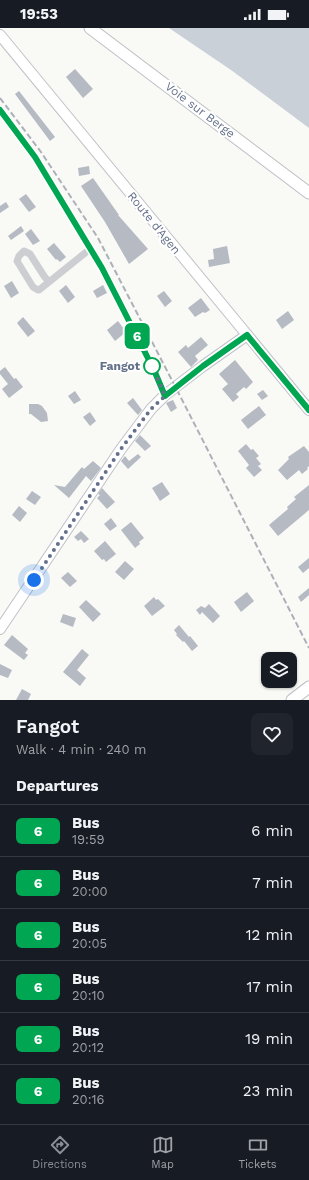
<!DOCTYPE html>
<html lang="en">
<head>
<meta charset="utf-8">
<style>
  body { margin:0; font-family:"Work Sans",sans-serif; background:#20242c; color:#f1f3f6; height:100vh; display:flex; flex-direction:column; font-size:15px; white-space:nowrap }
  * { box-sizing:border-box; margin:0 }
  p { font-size:13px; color:#9ea1a6 }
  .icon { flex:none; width:22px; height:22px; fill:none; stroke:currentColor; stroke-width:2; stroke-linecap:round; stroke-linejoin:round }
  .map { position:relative; height:672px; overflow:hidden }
  .side { display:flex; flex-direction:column; background:#171b24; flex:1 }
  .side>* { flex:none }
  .badge { padding:0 8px; border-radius:6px; font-size:14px; line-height:26px }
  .controls { position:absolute; left:261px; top:624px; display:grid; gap:8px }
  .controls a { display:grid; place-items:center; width:36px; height:36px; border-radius:8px; background:#171b24; box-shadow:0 1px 3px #0004; font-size:20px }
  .you { position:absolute; width:20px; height:20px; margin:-10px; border:3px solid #fff; border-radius:50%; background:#1a73e8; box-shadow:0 0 0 6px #1a73e833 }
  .map>.badge { position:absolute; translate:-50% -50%; box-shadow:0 0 0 2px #fff }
  h2 { padding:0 16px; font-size:15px; line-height:36px }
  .round { display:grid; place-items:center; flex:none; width:42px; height:42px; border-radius:8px; background:#20242c }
  .head { display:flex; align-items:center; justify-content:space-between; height:68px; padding:0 16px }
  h1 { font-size:19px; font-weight:600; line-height:30px }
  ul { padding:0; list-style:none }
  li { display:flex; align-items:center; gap:12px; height:52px; padding:0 16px; border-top:1px solid #363941 }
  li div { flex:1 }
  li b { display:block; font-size:15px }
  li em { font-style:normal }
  li .badge { min-width:44px; font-weight:700; text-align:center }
  .status { display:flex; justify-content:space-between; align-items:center; height:28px; padding:0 20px; background:#171b24; direction:ltr }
  .status svg { height:11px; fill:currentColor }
  .menu { display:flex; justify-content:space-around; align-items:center; height:56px; border-top:1px solid #363941; background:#171b24; font-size:11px; color:#9ea1a6 }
  .menu a { display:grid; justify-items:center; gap:2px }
  .menu .current { color:#8c9099 }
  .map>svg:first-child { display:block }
  .water { fill:#c9d0d7 }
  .building { fill:#b5bac3 }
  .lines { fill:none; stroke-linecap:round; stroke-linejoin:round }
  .secondary-casing { stroke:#bfc2c8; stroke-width:12 }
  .primary-casing { stroke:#bec0c5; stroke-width:13 }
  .street { stroke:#ccced2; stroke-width:7 }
  .secondary { stroke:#fff; stroke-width:10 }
  .primary { stroke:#fff; stroke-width:11 }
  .rail { stroke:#acb0b8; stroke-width:2; stroke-dasharray:6 3; stroke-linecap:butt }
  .line-casing { stroke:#fff; stroke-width:9 }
  .line { stroke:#00a651; stroke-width:6 }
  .walk { stroke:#65718a; stroke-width:4; stroke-dasharray:0 7.2 }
  .stop-dot { fill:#fff; stroke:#00a651; stroke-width:2 }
  .labels { text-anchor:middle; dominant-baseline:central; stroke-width:4; stroke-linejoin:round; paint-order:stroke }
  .street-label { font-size:12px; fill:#65718a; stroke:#fff }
  .stop-label { font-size:12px; font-weight:bold; fill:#65718a; stroke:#fff; text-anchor:end }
</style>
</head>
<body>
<div class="status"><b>19:53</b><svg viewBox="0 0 49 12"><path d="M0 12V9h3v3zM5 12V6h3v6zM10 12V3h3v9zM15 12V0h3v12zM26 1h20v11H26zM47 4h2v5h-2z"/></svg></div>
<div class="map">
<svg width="309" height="672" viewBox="0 0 309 672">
  <rect width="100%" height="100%" fill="#f9f9f6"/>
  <path class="water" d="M169 0H309V100L231 42Z"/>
  <g class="building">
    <path d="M75 41 93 61 83 70 66 49Z"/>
    <path d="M19 63 55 109 50 113 15 66Z"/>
    <path d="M89 138 90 146 79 148 78 140Z"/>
    <path d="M93 150 119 187H118L148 221 129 236 105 194 81 158Z"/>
    <path d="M26 166 36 179 29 184 19 171Z"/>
    <path d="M6 174 9 179 0 185V178Z"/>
    <path d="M21 198 24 203 11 212 8 208Z"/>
    <path d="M31 201 40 213 33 217 25 206Z"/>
    <path d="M54 215 66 229 60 234 57 231 56 232 47 221Z"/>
    <path d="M227 218 230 235 209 239 208 232 214 231 213 221Z"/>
    <path d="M12 253 19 265 11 270 4 258Z"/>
    <path d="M66 257 75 269 68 275 59 263Z"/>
    <path d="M103 257 107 265 97 270 93 263Z"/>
    <path d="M164 263 172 273 165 279 157 268Z"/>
    <path d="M201 270 210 282 205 285 203 284 195 289 188 280Z"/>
    <path d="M288 283 294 292 282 301 276 292Z"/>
    <path d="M23 289 35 303 28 309 17 295Z"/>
    <path d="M118 293 126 304 115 313 107 302Z"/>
    <path d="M201 309 208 317 195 328 198 332 191 339 178 324 186 317 188 320Z"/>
    <path d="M235 332 253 354 246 361 244 359 236 366 239 369 233 374 222 361 228 356 219 346Z"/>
    <path d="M5 339 14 351 16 350 23 359 9 370 2 361 8 356 0 346V343Z"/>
    <path d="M263 362 268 368 262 372 257 366Z"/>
    <path d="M75 363 81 372 74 376 68 368Z"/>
    <path d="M133 370 142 382 138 387 127 375Z"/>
    <path d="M173 372 177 380 171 384 166 375Z"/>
    <path d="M29 376H38L42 378 47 385 48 393 41 394 31 386H29Z"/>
    <path d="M259 378 266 387 248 401 241 392Z"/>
    <path d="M90 384 96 393 90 398 83 389Z"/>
    <path d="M140 407 151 418 145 423 135 413Z"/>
    <path d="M246 416 251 422 253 421 259 428 256 430 261 436 258 438 262 442 254 449 246 440 249 437 238 423Z"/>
    <path d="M304 418 309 424V438L307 440 308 441 302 446 299 442 287 452 278 442 289 431 288 429Z"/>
    <path d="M138 426 141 429 128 441 121 433 125 428 129 433Z"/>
    <path d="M93 433 101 440 91 453 86 448 69 470 54 457 65 459 82 439 84 441Z"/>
    <path d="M162 454 170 466 160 473 152 460Z"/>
    <path d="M309 457V482L278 508 269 497 288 481 287 479 296 471 294 469Z"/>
    <path d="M102 460 115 474 107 481 97 470 100 467 98 466Z"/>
    <path d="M32 463 41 469 35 477 26 471Z"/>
    <path d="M19 478 27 485 20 494 12 487Z"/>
    <path d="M111 490 117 498 110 503 104 496Z"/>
    <path d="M131 494 144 510 139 514 140 516 135 520 121 502Z"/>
    <path d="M81 503 89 511 84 515 81 511 78 513 74 509Z"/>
    <path d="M105 513 116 526 106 534 104 531 102 532 94 523Z"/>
    <path d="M309 530V540L303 545 298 539Z"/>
    <path d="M125 533 134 541 124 552 115 544Z"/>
    <path d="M68 544 77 553 70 559 61 550Z"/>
    <path d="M309 560V567L301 574 298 569Z"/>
    <path d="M247 564 254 573 241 584 234 574Z"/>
    <path d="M154 569 156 572 158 571 165 578 152 588 144 578Z"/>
    <path d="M86 572 101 586 93 594 79 579Z"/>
    <path d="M209 576 220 588 213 595 202 584 200 587 196 582 201 578 205 580Z"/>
    <path d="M63 586 76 590 73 599 60 594Z"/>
    <path d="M179 597 189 609 190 608 198 618 192 623 184 613 183 614 176 607 177 606 174 602Z"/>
    <path d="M12 607 28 621 25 625 28 627 24 632 4 617Z"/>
    <path d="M82 621 89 627 77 642 86 650 80 658 63 644Z"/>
    <path d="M0 636 12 642 8 650 0 647Z"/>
    <path d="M22 661 31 666 28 672H16Z"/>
  </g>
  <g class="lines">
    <g class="secondary-casing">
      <g id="secondary">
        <path d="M0 7 309 382"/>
        <path d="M0 601 121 421 151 381 165 367 203 338 247 307"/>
      </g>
    </g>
    <g class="primary-casing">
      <g id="primary">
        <path d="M90 0 309 165"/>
        <path d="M292 672 309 659"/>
      </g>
    </g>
    <g class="street">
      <path d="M0 82 35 129 102 240 154 341 165 367"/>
      <path d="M49 254 44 248 30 226 24 223 19 228 17 233 33 259 38 262H39L90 221"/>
    </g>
    <use href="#secondary" class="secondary"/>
    <use href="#primary" class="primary"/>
    <path class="rail" d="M0 70 41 124 98 210 176 360 309 620"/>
  </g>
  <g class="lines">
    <g class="line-casing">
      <path id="line" d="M0 82 35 129 102 240 154 342 165 368 203 338 247 307 309 382"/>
    </g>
    <use href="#line" class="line"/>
    <path class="walk" d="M34 552 121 421 151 381 165 368 152 338"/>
  </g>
  <circle class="stop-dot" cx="152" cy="338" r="8"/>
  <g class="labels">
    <g class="street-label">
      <text transform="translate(200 82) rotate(37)">Voie sur Berge</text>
      <text transform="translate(154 195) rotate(51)">Route d'Agen</text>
    </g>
    <g class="stop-label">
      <text x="140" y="338">Fangot</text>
    </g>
  </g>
</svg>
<div class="controls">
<a><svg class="icon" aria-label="layers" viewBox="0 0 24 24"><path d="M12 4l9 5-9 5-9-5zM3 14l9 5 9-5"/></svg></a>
</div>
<div class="you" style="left:34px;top:552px"></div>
<b class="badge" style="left:137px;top:308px;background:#00a651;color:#fff">6</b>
</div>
<section class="side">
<div class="head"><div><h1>Fangot</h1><p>Walk · 4 min · 240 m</p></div><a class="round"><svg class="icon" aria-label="heart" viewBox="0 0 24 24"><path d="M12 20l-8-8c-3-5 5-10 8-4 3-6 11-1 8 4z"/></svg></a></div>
<h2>Departures</h2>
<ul>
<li><span class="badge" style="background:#00a651;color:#fff">6</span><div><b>Bus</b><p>19:59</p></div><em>6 min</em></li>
<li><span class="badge" style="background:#00a651;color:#fff">6</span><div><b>Bus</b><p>20:00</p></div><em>7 min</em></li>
<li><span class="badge" style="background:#00a651;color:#fff">6</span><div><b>Bus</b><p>20:05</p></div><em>12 min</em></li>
<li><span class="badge" style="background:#00a651;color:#fff">6</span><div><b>Bus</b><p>20:10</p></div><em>17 min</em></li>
<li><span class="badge" style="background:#00a651;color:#fff">6</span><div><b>Bus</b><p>20:12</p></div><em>19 min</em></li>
<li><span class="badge" style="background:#00a651;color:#fff">6</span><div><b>Bus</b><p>20:16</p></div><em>23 min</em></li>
</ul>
</section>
<nav class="menu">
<a class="current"><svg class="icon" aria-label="directions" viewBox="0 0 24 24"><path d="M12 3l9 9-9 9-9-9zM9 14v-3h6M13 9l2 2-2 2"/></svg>Directions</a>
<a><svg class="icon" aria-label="map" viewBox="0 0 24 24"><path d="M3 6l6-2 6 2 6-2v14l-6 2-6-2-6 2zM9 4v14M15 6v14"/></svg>Map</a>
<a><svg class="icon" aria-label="tickets" viewBox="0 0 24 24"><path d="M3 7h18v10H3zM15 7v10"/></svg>Tickets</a>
</nav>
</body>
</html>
